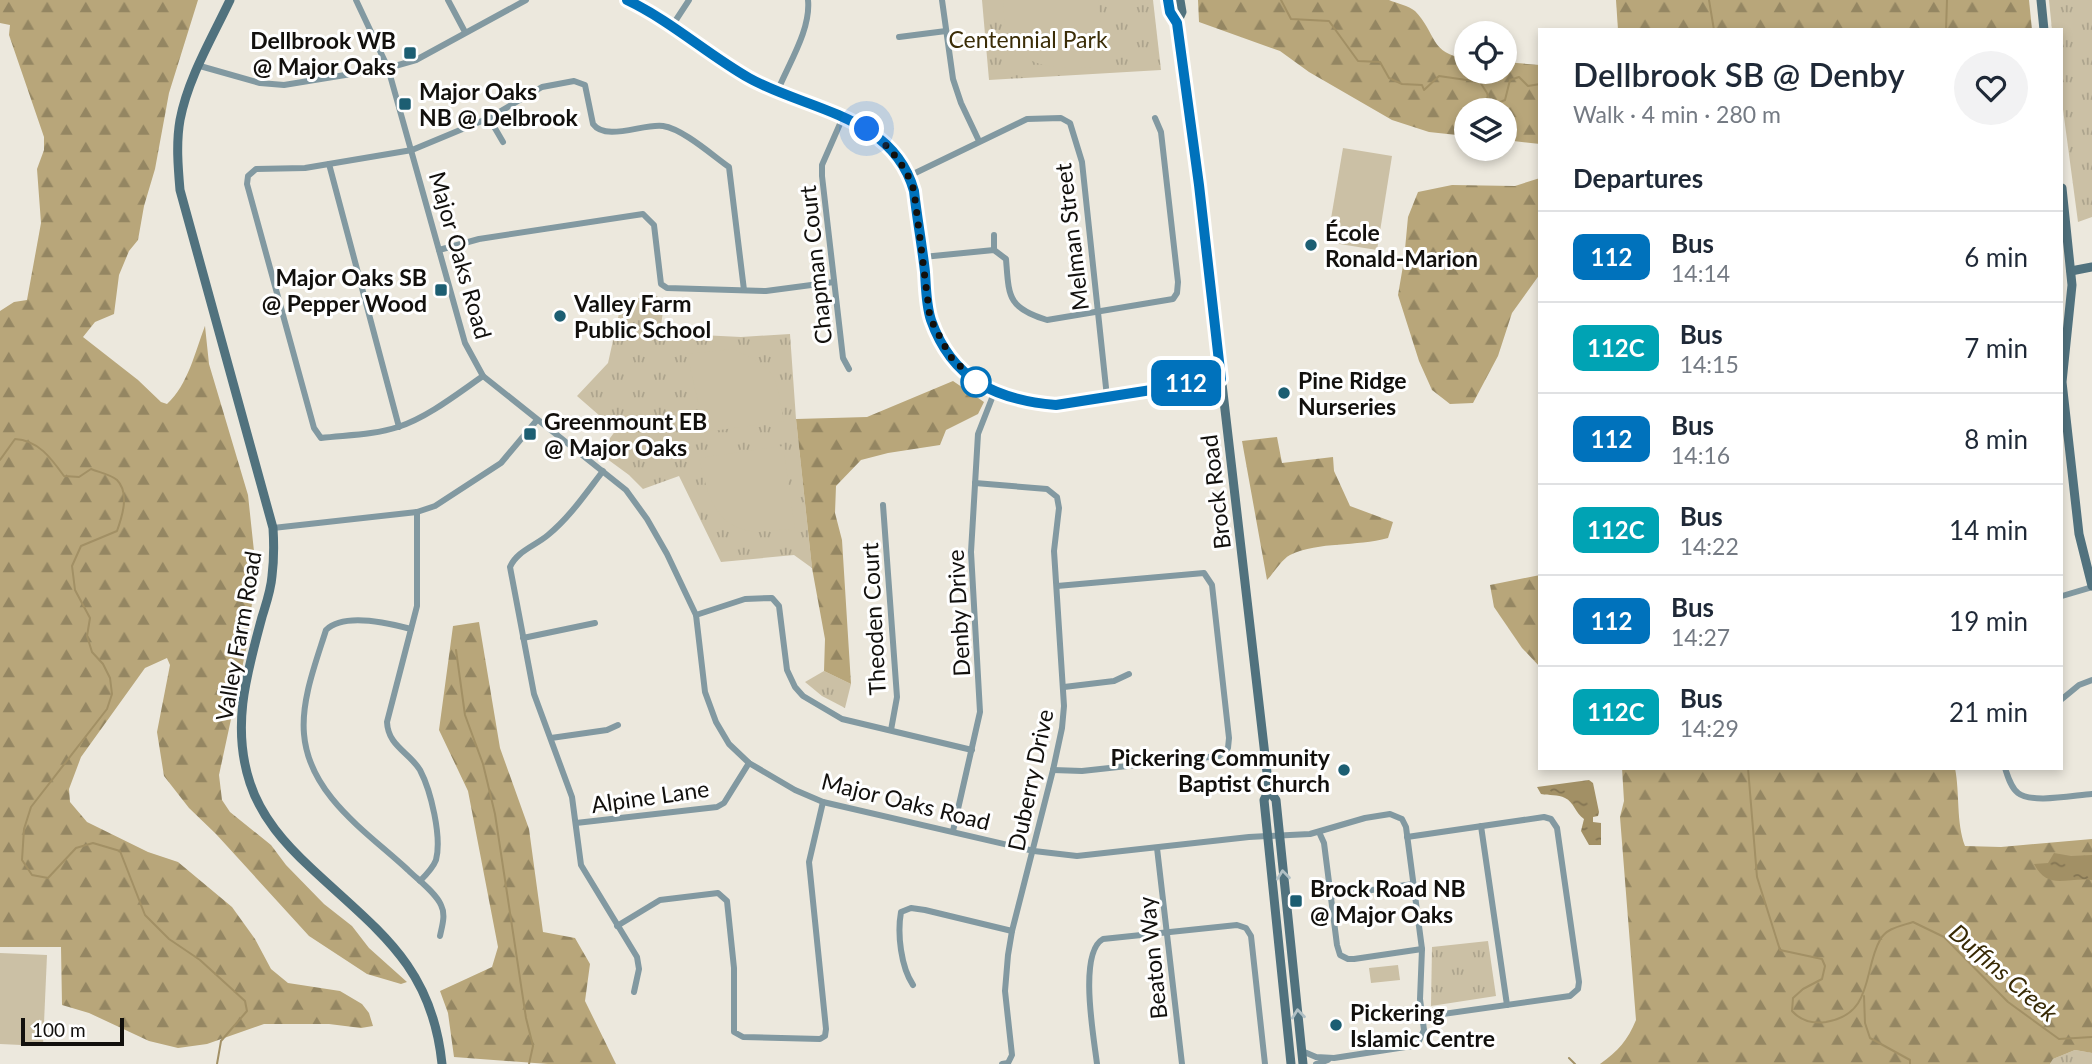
<!DOCTYPE html>
<html lang="en">
<head>
<meta charset="utf-8">
<style>
  body { margin:0; font-family:Lato,sans-serif; background:#f2f2f3; color:#1f2937; height:100vh; display:flex; flex-direction:column; font-size:26px; white-space:nowrap }
  * { box-sizing:border-box; margin:0 }
  p { font-size:23px; color:#747a83 }
  .icon { flex:none; width:38px; height:38px; fill:none; stroke:currentColor; stroke-width:2; stroke-linecap:round; stroke-linejoin:round }
  .map { position:relative; flex:1; overflow:hidden }
  .side { position:absolute; left:1538px; top:28px; width:525px; height:742px; display:flex; flex-direction:column; background:#fff; border-radius:0px; box-shadow:0 4px 10px #0003 }
  .side>* { flex:none }
  .badge { padding:0 14px; border-radius:10px; font-size:24px; line-height:46px }
  .tools { position:absolute; left:1454px; top:21px; display:grid; gap:14px }
  .tools a { display:grid; place-items:center; width:63px; height:63px; border-radius:50%; background:#fff; box-shadow:0 4px 10px #0003; font-size:35px }
  .scale { position:absolute; left:21px; bottom:18px; width:103px; box-sizing:border-box; padding-left:7px; border:4px solid #12100d; border-top:0; font-size:19px; line-height:24px; white-space:nowrap; color:#12100d; -webkit-text-stroke:5px #fff; paint-order:stroke }
  .you { position:absolute; width:35px; height:35px; margin:-18px; border:5px solid #fff; border-radius:50%; background:#1a73e8; box-shadow:0 0 0 10px #1a73e833 }
  .map>.badge { position:absolute; translate:-50% -50%; box-shadow:0 0 0 4px #fff }
  h2 { padding:0 35px; font-size:26px; line-height:63px }
  .round { display:grid; place-items:center; flex:none; width:74px; height:74px; border-radius:37px; background:#f2f2f3 }
  .summary { display:flex; align-items:center; justify-content:space-between; height:119px; padding:0 35px }
  h1 { font-size:33px; font-weight:600; line-height:52px }
  ul { padding:0; list-style:none }
  li { display:flex; align-items:center; gap:21px; height:91px; padding:0 35px; border-top:2px solid #e0e1e3 }
  li div { flex:1 }
  li b { display:block; font-size:26px }
  li em { font-style:normal }
  li .badge { min-width:77px; font-weight:700; text-align:center }
  .map>svg:first-child { display:block }
  .grass { fill:url(#grass-tufts) }
  .forest { fill:url(#forest-firs) }
  .garden { fill:#cbc0a5 }
  .water { fill:url(#water-ripples) }
  .lines { fill:none; stroke-linecap:round; stroke-linejoin:round }
  .stream { stroke:#a29065; stroke-width:2 }
  .street { stroke:#8299a1; stroke-width:6 }
  .secondary { stroke:#51727e; stroke-width:9 }
  .oneway { stroke:#b1c0c5 }
  .line-casing { stroke:#fff; stroke-width:16 }
  .line { stroke:#0072bc; stroke-width:10 }
  .walk { stroke:#12100d; stroke-width:7; stroke-dasharray:0 12.6 }
  .poi-dot { fill:#1c5e72; stroke:#fff; stroke-width:2.5 }
  .stop-dot { fill:#fff; stroke:#0072bc; stroke-width:3.5 }
  .labels { text-anchor:middle; dominant-baseline:central; stroke-width:6; stroke-linejoin:round; paint-order:stroke }
  .park-label { font-size:23px; fill:#3b2d07; stroke:#fff }
  .poi-label { font-size:23px; font-weight:bold; fill:#12100d; stroke:#fff; text-anchor:start }
  .street-label { font-size:23px; fill:#12100d; stroke:#fff }
  .water-label { font-size:24px; font-style:italic; fill:#372904; stroke:#fff }
</style>
</head>
<body>
<div class="map">
<svg width="2092" height="1064" viewBox="0 0 2092 1064">
  <defs>
    <pattern id="grass-tufts" width="24" height="20" patternUnits="userSpaceOnUse" patternTransform="scale(1.75)"><rect width="24" height="20" fill="#cbc0a5"/><path d="M3 7l-1-3M5 7V3M7 7l1-3M15 17l-1-3M17 17v-4M19 17l1-3" fill="none" stroke="#ada48d"/></pattern>
    <pattern id="forest-firs" width="22" height="20" patternUnits="userSpaceOnUse" patternTransform="scale(1.75)"><rect width="22" height="20" fill="#b8a67a"/><path d="M5 1l3.5 6h-7zM16 11l3.5 6h-7z" fill="#948662"/></pattern>
    <pattern id="water-ripples" width="26" height="14" patternUnits="userSpaceOnUse" patternTransform="scale(1.75)"><rect width="26" height="14" fill="#a29065"/><path d="M2 4q2-2 4 0t4 0M15 11q2-2 4 0t4 0" fill="none" stroke="#837452"/></pattern>
  </defs>
  <rect width="100%" height="100%" fill="#ece8dd"/>
  <g class="grass">
    <path d="M982 0H1153L1161 70 989 80Z"/>
    <path d="M2049 0H2092V217L2078 222 2062 102V30H2052Z"/>
    <path d="M657 296 664 304 660 333 741 337 790 334 796 419 812 568 794 555 721 562 679 476 643 489 629 475 599 453 616 430 577 396 608 363 622 300Z"/>
    <path d="M824 671 851 684 845 708 822 696 805 682Z"/>
    <path d="M1488 941 1496 996 1431 1006 1432 947Z"/>
    <path d="M2075 1050 2092 1053V1064H2050L2053 1059Z"/>
  </g>
  <g class="forest">
    <path d="M0 0H198L169 93 155 169 144 206 138 240 129 251 119 275 114 314 95 322 83 337 138 380 161 402 167 404C188 385 195 352 205 326L209 364 248 495 256 570 247 645 219 775 222 800 230 812 271 845 286 865 324 904 352 926 369 948 407 982 401 984 367 974 309 936 216 834 189 808 164 776 157 732 170 665 167 658 145 668 81 757 69 789 70 802 87 822 148 852 178 862 232 907 255 939 271 969 288 983 340 991 362 1004 369 1013 373 1026 361 1028 329 1024H264L207 1044 178 1048 149 1041 89 1013 62 1005 61 947H0V311L14 302 27 300 41 223 37 169 44 150V137L9 35 10 25 0 23Z"/>
    <path d="M1198 0H1389C1396 3 1409 6 1415 11 1436 32 1430 55 1466 58V72H1505V62L1540 65V144L1505 140V110H1466V136L1429 132 1392 120 1309 72 1280 51 1199 22Z"/>
    <path d="M1616 0H2029L2032 30H1618Z"/>
    <path d="M1540 178V274L1512 313 1498 356 1473 403 1450 404 1432 390 1419 361 1398 295 1404 260 1408 217 1418 192 1452 185 1515 186Z"/>
    <path d="M953 381 984 402 978 414 946 430 940 445 888 453 861 460 836 486 835 513 842 540 851 684 824 671 825 639 812 568 796 419 867 417Z"/>
    <path d="M1277 437 1282 463 1333 457 1334 471 1350 506 1393 522 1388 538C1356 547 1320 541 1290 555 1281 560 1274 573 1267 580L1242 441Z"/>
    <path d="M1540 575V667L1522 648 1494 607 1490 585Z"/>
    <path d="M479 622 500 748 529 829 543 932 575 938 590 964 585 1001 616 1064H548L454 1057 448 1013 440 991 492 967 498 947 468 791 439 730 453 626Z"/>
    <path d="M1622 768H1955C1960 794 1956 822 1965 846L2001 847 2092 839V1053L2075 1050 2053 1059 2050 1064H1600C1618 1051 1628 1040 1636 1020L1620 817 1624 801Z"/>
  </g>
  <g class="garden">
    <path d="M1003 0H1098L1105 55 1093 67C1058 68 1024 72 1007 33 1003 24 1004 10 1003 0Z"/>
    <path d="M1343 148 1392 156 1377 250 1327 242Z"/>
    <path d="M733 349C779 370 775 375 784 421L713 431 704 428 687 354Z"/>
    <path d="M783 446 795 529C781 529 764 533 750 531 712 525 707 489 699 458Z"/>
    <path d="M0 953 47 955 43 1046 0 1044Z"/>
    <path d="M1398 965 1400 980 1371 983 1369 968Z"/>
  </g>
  <g class="water">
    <path d="M1589 780 1593 783 1599 812 1598 816 1593 817V822L1601 823V845H1589L1581 831 1584 819C1575 813 1574 802 1565 798 1558 794 1549 796 1541 794L1537 787Z"/>
    <path d="M2054 853 2071 856 2092 855V880C2066 877 2048 891 2034 864L2048 863Z"/>
  </g>
  <g class="lines">
    <g class="stream">
      <path d="M1281 0 1291 19 1329 21 1358 61 1380 62 1389 78 1402 84 1422 85 1424 90 1439 76 1480 82 1487 93 1491 106 1505 100 1510 80 1519 77 1528 86 1540 84"/>
      <path d="M1709 0 1714 30"/>
      <path d="M1946 30 1947 0"/>
      <path d="M0 460 15 439C38 440 51 458 64 476L79 477 91 469C98 472 112 475 117 480 130 493 122 517 117 531L81 546 72 566 75 590 90 618 87 636 92 652 103 664 110 678 112 694 107 709 31 807 24 829 22 860 32 875 48 878 76 848 93 843 120 851 145 915 169 939 200 960 245 1001 247 1011 221 1041 217 1064"/>
      <path d="M456 650 465 715 483 764 495 814 526 1018 533 1046 529 1064"/>
      <path d="M1748 768 1757 877 1780 950 1822 959 1825 966 1822 979 1803 989 1793 998 1792 1011C1801 1021 1812 1024 1826 1022 1874 1014 1863 970 1880 940 1886 928 1901 926 1913 922L1944 937 2008 1002 2059 1039 2092 1037"/>
      <path d="M1864 996 1865 1023 1870 1038 1910 1060V1064"/>
      <path d="M1569 1058 1575 1064"/>
    </g>
    <g class="street">
      <path d="M356 0 388 68 465 343 483 376 626 490 647 519 667 554 696 615 705 692 716 722 729 744 749 763 795 790 823 802 1034 851 1077 856 1249 837 1310 834 1365 818 1390 814 1402 819 1406 827 1422 949 1420 999 1424 1030 1419 1041 1412 1046 1334 1058 1316 1057 1302 1051"/>
      <path d="M448 0 465 32"/>
      <path d="M627 0C671 21 707 55 749 78 806 109 890 116 913 187 921 230 921 274 930 316 936 347 965 380 993 393 1012 401 1036 404 1056 405L1221 379"/>
      <path d="M942 0 953 79 961 103 979 141"/>
      <path d="M672 26 689 0"/>
      <path d="M899 37 946 31"/>
      <path d="M200 66 260 83 284 85 388 68 416 60 526 0"/>
      <path d="M778 90C789 63 811 29 808 0"/>
      <path d="M843 117 822 165V176L843 358 849 369"/>
      <path d="M489 118 503 142"/>
      <path d="M329 164 399 427"/>
      <path d="M909 176 1027 119 1061 118 1070 123 1082 162 1107 397"/>
      <path d="M439 250 479 239 643 214 654 225 661 284 667 288 766 291 834 282"/>
      <path d="M994 250V235"/>
      <path d="M923 257 994 250 1006 259C1009 296 1007 308 1047 320L1173 299 1177 293 1178 282 1161 132 1155 118"/>
      <path d="M483 376C457 394 428 417 398 427 374 435 346 435 321 438L314 428 247 184 248 176 256 169 305 168 412 150 489 118 542 87 574 81 585 85 593 124C606 142 644 123 663 126 683 129 712 155 729 167L744 290"/>
      <path d="M603 471C586 493 570 517 548 535 535 546 517 551 510 567L534 694 572 797 581 865 637 957 639 969 634 992"/>
      <path d="M975 483 1047 489 1057 497 1059 508 1054 551 1064 706 1062 728 1053 770 1012 931 1008 955 1005 991 1012 1055 1008 1063 1002 1064"/>
      <path d="M883 505 897 697 891 730"/>
      <path d="M417 512V606L387 722C388 746 409 752 420 770 431 791 442 837 436 860 433 868 426 875 420 881"/>
      <path d="M273 528 417 512 435 506 501 463 537 420"/>
      <path d="M2062 596 2092 587"/>
      <path d="M696 615 745 599 772 598 779 606 787 670 795 687 803 696 842 719 972 750"/>
      <path d="M411 629C389 623 344 612 326 630 316 662 301 700 304 734 309 795 367 832 408 870 418 880 435 892 441 905 446 915 442 926 440 936"/>
      <path d="M523 638 595 623"/>
      <path d="M1064 687 1114 681 1129 674"/>
      <path d="M2062 699 2079 685 2092 680"/>
      <path d="M551 738 607 730 618 725"/>
      <path d="M2005 768C2008 777 2011 788 2018 793 2031 804 2075 795 2092 794"/>
      <path d="M1053 770 1082 771 1219 756 1228 748 1229 738 1212 585 1204 573 1057 586"/>
      <path d="M576 823 717 807 724 803 749 763"/>
      <path d="M1481 826 1507 1005"/>
      <path d="M953 831 980 712 971 552 978 434 994 393"/>
      <path d="M1319 832 1324 843 1337 945 1340 955 1348 959H1354L1422 949"/>
      <path d="M1407 837 1544 817 1551 819 1557 828 1579 982 1578 989 1570 996 1422 1017"/>
      <path d="M1157 848 1182 1064"/>
      <path d="M1331 896 1413 884"/>
      <path d="M617 926 660 900 718 893 727 901 734 968V1032L743 1037 820 1039 825 1036 826 1029 809 862 823 802"/>
      <path d="M913 985C901 967 897 934 901 912L911 908 925 910 1012 931"/>
      <path d="M1097 1064C1094 1038 1078 953 1103 939L1237 925 1246 928 1251 936 1265 1064"/>
      <path d="M1316 1064 1328 1060"/>
    </g>
    <g class="secondary">
      <path d="M230 0C212 38 188 78 180 120 176 143 178 167 180 190L273 528C274 544 274 560 272 576 271 590 266 604 262 617 247 673 231 726 250 783 261 817 285 844 311 868 378 931 432 965 442 1064"/>
      <path d="M1168 0 1170 12 1177 23 1199 185 1269 790 1276 800 1303 1064"/>
      <path d="M2041 0 2044 30"/>
      <path d="M1177 23 1182 12 1180 0"/>
      <path d="M2062 188 2072 285 2062 382 2079 534 2092 586"/>
      <path d="M2071 271 2092 267"/>
      <path d="M1269 790 1264 800 1291 1064"/>
    </g>
  </g>
  <defs><path id="oneway-chevron" d="M-2-3.5L2.5 0L-2 3.5" fill="none" stroke-width="1.6" stroke-linecap="round" stroke-linejoin="round" transform="scale(1.75)"/></defs>
  <g class="oneway">
    <use href="#oneway-chevron" transform="translate(1283 875) rotate(-96)"/>
    <use href="#oneway-chevron" transform="translate(1298 1014) rotate(-96)"/>
  </g>
  <g class="lines">
    <g class="line-casing">
      <path id="line" d="M627 0C671 21 707 54 749 78 806 110 893 115 914 191 917 218 922 245 925 272 926 287 926 305 931 320 952 380 997 400 1056 405L1221 379 1199 185 1177 23 1170 12 1168 0"/>
    </g>
    <use href="#line" class="line"/>
    <path class="walk" d="M867 129C887 144 907 166 914 191L930 318 950 356 976 382"/>
  </g>
  <g class="poi-dot">
    <rect x="403" y="46" width="14" height="14" rx="3.5"/>
    <rect x="398" y="97" width="14" height="14" rx="3.5"/>
    <circle cx="1311" cy="245" r="7"/>
    <rect x="434" y="283" width="14" height="14" rx="3.5"/>
    <circle cx="560" cy="316" r="7"/>
    <circle cx="1284" cy="393" r="7"/>
    <rect x="523" y="427" width="14" height="14" rx="3.5"/>
    <circle cx="1344" cy="770" r="7"/>
    <rect x="1289" y="894" width="14" height="14" rx="3.5"/>
    <circle cx="1336" cy="1025" r="7"/>
  </g>
  <circle class="stop-dot" cx="976" cy="382" r="14"/>
  <g class="labels">
    <g class="park-label">
      <text x="1028" y="39">Centennial Park</text>
    </g>
    <g class="poi-label">
      <text x="396" y="40" text-anchor="end">Dellbrook WB<tspan x="396" dy="26">@ Major Oaks</tspan></text>
      <text x="419" y="91">Major Oaks<tspan x="419" dy="26">NB @ Delbrook</tspan></text>
      <text x="1325" y="232">École<tspan x="1325" dy="26">Ronald-Marion</tspan></text>
      <text x="427" y="277" text-anchor="end">Major Oaks SB<tspan x="427" dy="26">@ Pepper Wood</tspan></text>
      <text x="574" y="303">Valley Farm<tspan x="574" dy="26">Public School</tspan></text>
      <text x="1298" y="380">Pine Ridge<tspan x="1298" dy="26">Nurseries</tspan></text>
      <text x="544" y="421">Greenmount EB<tspan x="544" dy="26">@ Major Oaks</tspan></text>
      <text x="1330" y="757" text-anchor="end">Pickering Community<tspan x="1330" dy="26">Baptist Church</tspan></text>
      <text x="1310" y="888">Brock Road NB<tspan x="1310" dy="26">@ Major Oaks</tspan></text>
      <text x="1350" y="1012">Pickering<tspan x="1350" dy="26">Islamic Centre</tspan></text>
    </g>
    <g class="street-label">
      <text transform="translate(1071 237) rotate(-97)">Melman Street</text>
      <text transform="translate(461 255) rotate(74)">Major Oaks Road</text>
      <text transform="translate(815 265) rotate(-96)">Chapman Court</text>
      <text transform="translate(1215 492) rotate(-97)">Brock Road</text>
      <text transform="translate(958 613) rotate(-93)">Denby Drive</text>
      <text transform="translate(873 619) rotate(-93)">Theoden Court</text>
      <text transform="translate(238 636) rotate(-80)">Valley Farm Road</text>
      <text transform="translate(1030 780) rotate(-78)">Duberry Drive</text>
      <text transform="translate(650 796) rotate(-8)">Alpine Lane</text>
      <text transform="translate(906 801) rotate(14)">Major Oaks Road</text>
      <text transform="translate(1152 958) rotate(-96)">Beaton Way</text>
    </g>
    <g class="water-label">
      <text transform="translate(2004 972) rotate(41)">Duffins Creek</text>
    </g>
  </g>
</svg>
<div class="tools">
<a><svg class="icon" aria-label="locate" viewBox="0 0 24 24"><circle cx="12" cy="12" r="6"/><path d="M12 2v4M12 18v4M2 12h4M18 12h4"/></svg></a>
<a><svg class="icon" aria-label="layers" viewBox="0 0 24 24"><path d="M12 4l9 5-9 5-9-5zM3 14l9 5 9-5"/></svg></a>
</div>
<div class="scale">100 m</div>
<div class="you" style="left:867px;top:129px"></div>
<b class="badge" style="left:1186px;top:383px;background:#0072bc;color:#fff">112</b>
<section class="side">
<div class="summary"><div><h1>Dellbrook SB @ Denby</h1><p>Walk · 4 min · 280 m</p></div><a class="round"><svg class="icon" aria-label="heart" viewBox="0 0 24 24"><path d="M12 20l-8-8c-3-5 5-10 8-4 3-6 11-1 8 4z"/></svg></a></div>
<h2>Departures</h2>
<ul>
<li><span class="badge" style="background:#0072bc;color:#fff">112</span><div><b>Bus</b><p>14:14</p></div><em>6 min</em></li>
<li><span class="badge" style="background:#00a3b4;color:#fff">112C</span><div><b>Bus</b><p>14:15</p></div><em>7 min</em></li>
<li><span class="badge" style="background:#0072bc;color:#fff">112</span><div><b>Bus</b><p>14:16</p></div><em>8 min</em></li>
<li><span class="badge" style="background:#00a3b4;color:#fff">112C</span><div><b>Bus</b><p>14:22</p></div><em>14 min</em></li>
<li><span class="badge" style="background:#0072bc;color:#fff">112</span><div><b>Bus</b><p>14:27</p></div><em>19 min</em></li>
<li><span class="badge" style="background:#00a3b4;color:#fff">112C</span><div><b>Bus</b><p>14:29</p></div><em>21 min</em></li>
</ul>
</section>
</div>
</body>
</html>
